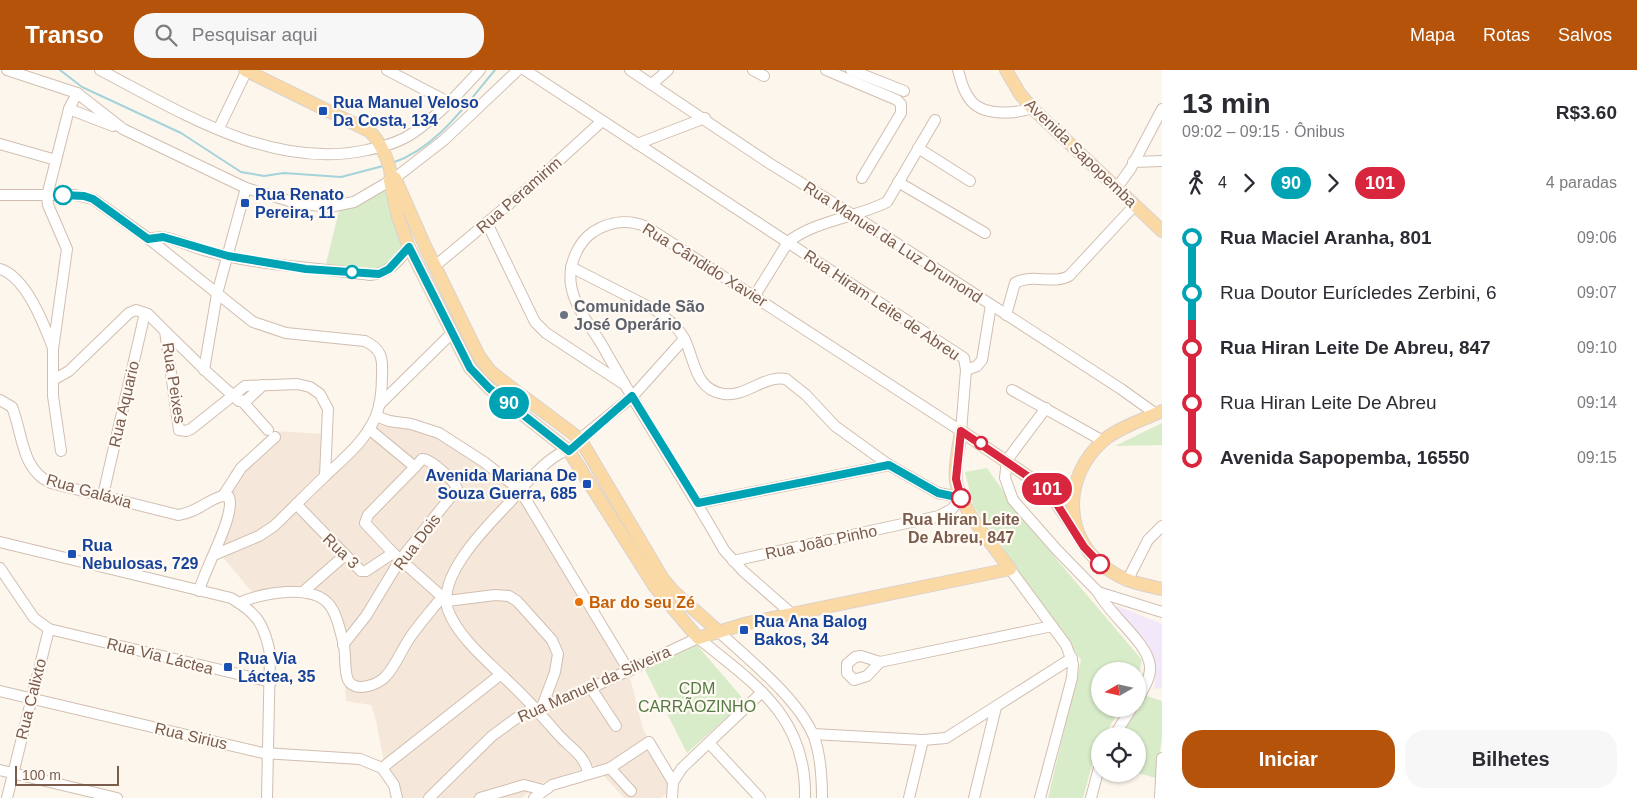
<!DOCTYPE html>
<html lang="pt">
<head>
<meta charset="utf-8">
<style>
  body { margin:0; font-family:Helvetica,sans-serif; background:#f7f7f7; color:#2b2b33; height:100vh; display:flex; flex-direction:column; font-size:19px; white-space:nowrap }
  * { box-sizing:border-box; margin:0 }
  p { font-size:16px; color:#7c7c81 }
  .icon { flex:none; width:28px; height:28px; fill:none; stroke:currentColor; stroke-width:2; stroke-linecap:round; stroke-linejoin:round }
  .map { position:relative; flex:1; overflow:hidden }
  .sheet { display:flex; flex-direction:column; background:#fff; width:475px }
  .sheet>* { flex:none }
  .badge { padding:0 10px; border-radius:16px; font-size:18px; line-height:32px }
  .needle { width:32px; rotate:261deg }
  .fabs { position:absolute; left:1091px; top:592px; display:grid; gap:10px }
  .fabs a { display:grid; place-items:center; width:55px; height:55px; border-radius:50%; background:#fff; box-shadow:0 1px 4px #0004; font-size:25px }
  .scale { position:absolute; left:15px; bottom:12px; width:104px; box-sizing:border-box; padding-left:5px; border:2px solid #7a5c4d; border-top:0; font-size:14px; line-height:18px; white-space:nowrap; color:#7a5c4d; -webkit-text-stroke:4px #fffaf3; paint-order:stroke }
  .map>.badge { position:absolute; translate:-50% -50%; box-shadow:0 0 0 2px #fff }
  .legs { display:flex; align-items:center; gap:8px; height:55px; padding:0 20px; font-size:16px }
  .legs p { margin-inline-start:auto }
  .summary { display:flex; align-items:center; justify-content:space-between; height:85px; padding:0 20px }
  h1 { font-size:28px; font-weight:700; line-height:38px }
  .button { display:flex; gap:10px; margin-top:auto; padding:10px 20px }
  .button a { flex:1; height:58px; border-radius:20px; background:#b45309; color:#fff; font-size:20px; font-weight:700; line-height:58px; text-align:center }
  .button a+a { background:#f7f7f7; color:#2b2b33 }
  ul { padding:0 20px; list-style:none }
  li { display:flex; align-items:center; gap:18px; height:55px; font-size:19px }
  li i { display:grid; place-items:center; width:8px; height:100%; margin:0 6px; background:currentColor }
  li i::after { content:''; width:12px; height:12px; margin:-6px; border:4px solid; border-radius:50%; background:#fff }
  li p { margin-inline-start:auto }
  li:first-child i { background:linear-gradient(#0000 50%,currentColor 0) }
  li:last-child i { background:linear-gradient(currentColor 50%,#0000 0) }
  header { display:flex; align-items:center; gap:30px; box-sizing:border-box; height:70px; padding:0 25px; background:#b45309; color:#fff }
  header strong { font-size:24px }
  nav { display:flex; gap:28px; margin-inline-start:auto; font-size:18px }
  .search { width:350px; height:45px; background:#f7f7f7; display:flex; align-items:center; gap:12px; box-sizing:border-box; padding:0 18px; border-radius:20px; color:#7c7c81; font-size:19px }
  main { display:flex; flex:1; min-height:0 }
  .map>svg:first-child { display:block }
  .residential { fill:#f5e8da }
  .education { fill:#f3e8fa }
  .green { fill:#d8ecc9 }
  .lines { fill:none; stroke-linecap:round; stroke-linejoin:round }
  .stream { stroke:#a5d3da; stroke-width:2 }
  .minor-casing { stroke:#d1beb0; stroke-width:12 }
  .major-casing { stroke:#dad1cd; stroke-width:14 }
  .minor { stroke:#fff; stroke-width:10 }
  .major { stroke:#fbd9a5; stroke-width:12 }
  .line-1-casing { stroke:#fff; stroke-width:11 }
  .line-2-casing { stroke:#fff; stroke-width:11 }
  .line-1 { stroke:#00a3b4; stroke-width:8 }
  .line-2 { stroke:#d7263d; stroke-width:8 }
  .transit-dot { fill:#1a4fb4; stroke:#fffaf3; stroke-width:2 }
  .stop-1-dot { fill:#fff; stroke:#00a3b4; stroke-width:2.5 }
  .worship-dot { fill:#6b7280; stroke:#fffaf3; stroke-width:2 }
  .stop-2-dot { fill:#fff; stroke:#d7263d; stroke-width:2.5 }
  .food-dot { fill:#e8710a; stroke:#fffaf3; stroke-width:2 }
  .labels { text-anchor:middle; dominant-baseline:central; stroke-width:4.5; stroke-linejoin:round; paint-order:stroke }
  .transit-label { font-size:16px; font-weight:bold; fill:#164399; stroke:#fffaf3; text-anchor:start }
  .street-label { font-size:16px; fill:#7a5c4d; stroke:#fffaf3 }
  .worship-label { font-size:16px; font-weight:bold; fill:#5b616d; stroke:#fffaf3; text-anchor:start }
  .stop-label { font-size:16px; font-weight:bold; fill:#7a5c4d; stroke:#fffaf3 }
  .food-label { font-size:16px; font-weight:bold; fill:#c56008; stroke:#fffaf3; text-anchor:start }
  .park-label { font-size:16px; fill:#537a41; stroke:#fffaf3 }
</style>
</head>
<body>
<header>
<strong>Transo</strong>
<div class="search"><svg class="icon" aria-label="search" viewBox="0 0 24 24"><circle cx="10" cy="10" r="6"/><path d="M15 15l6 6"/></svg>Pesquisar aqui</div>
<nav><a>Mapa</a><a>Rotas</a><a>Salvos</a></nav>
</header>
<main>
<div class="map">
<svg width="1162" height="728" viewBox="0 0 1162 728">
  <rect width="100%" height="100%" fill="#fdf6ec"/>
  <path class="residential" d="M374 340 436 357 517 414 627 595 643 659 670 711 671 721 661 728H624L594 695 538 714 522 728H391L376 651 371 635 346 631 342 572 326 528 317 519 302 516 252 522 215 478 227 441 230 402 273 361 325 364V398L355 369Z"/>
  <path class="education" d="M1117 536 1162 554V618L1154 619 1156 600 1151 580 1114 540Z"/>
  <g class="green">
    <path d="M389 112 407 177 382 202 325 198 340 137Z"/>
    <path d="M1162 353V375L1115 376Z"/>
    <path d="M987 398 1025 452 1142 590 1138 609V601H1100V639H1120L1104 666H1100V674L1095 684 1083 728H1048L1081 590 973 435 965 402Z"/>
    <path d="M697 575 745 631 687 683 645 600Z"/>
    <path d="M1144 625 1162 631V668L1156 708 1138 703V666H1119Z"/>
  </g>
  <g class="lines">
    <g class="stream">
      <path d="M60 0 82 17 181 63 241 102 264 106 284 103 341 107 383 96"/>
      <path d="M392 93C437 78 466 34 495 0"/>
    </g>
    <g class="minor-casing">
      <g id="minor">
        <path d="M7 0 77 23 123 59 246 118 296 133 329 137 354 132 395 108 444 70 518 0"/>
        <path d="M100 0C181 42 272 101 367 80 383 77 400 72 413 63 439 45 459 23 480 0"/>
        <path d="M387 0 450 33"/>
        <path d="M525 0 964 288 966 300 961 361 647 157C629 149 610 151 593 162 577 173 568 196 571 215 574 236 591 257 602 275 641 345 685 411 724 480L743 501 792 544"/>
        <path d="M630 0 769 93 853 145 1121 319 1156 344"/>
        <path d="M753 0 764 6"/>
        <path d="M826 0 897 30 901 34V43L862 108"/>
        <path d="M851 0 904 21"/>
        <path d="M958 0C961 11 964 23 972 32 985 46 1016 44 1032 38"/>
        <path d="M652 14 668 0"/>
        <path d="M69 39 113 56"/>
        <path d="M219 58 247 0"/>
        <path d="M0 74 56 90"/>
        <path d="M637 74 705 48"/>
        <path d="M918 78 970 111"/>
        <path d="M1133 92 1162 91"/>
        <path d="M898 112 985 163"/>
        <path d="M1116 119 1131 98 1162 39"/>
        <path d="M0 125H75L93 129 149 169 253 252 286 263 365 271C381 279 383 287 382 305 382 319 381 333 376 346 365 372 343 389 324 407 307 423 291 440 274 456L259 466 214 485"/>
        <path d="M487 153 535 252 546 263 622 313"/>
        <path d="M149 169C168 163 182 174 200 179 255 196 313 197 370 205 388 204 399 191 409 177"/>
        <path d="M435 196 532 115 601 52"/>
        <path d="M571 197 657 241C667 249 677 256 684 268 695 289 694 320 724 324 746 327 764 305 786 309L806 325 835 356 889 395 938 423 961 427 952 439 939 446 733 491"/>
        <path d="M0 199C26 207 44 254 53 278"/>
        <path d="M754 227 788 172C816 150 855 148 887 132L935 50"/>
        <path d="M1006 245 1015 213C1032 203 1053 215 1069 206L1134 136"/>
        <path d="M166 262 209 304 239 331 247 330 263 315"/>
        <path d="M204 300 217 224 246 118"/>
        <path d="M966 300 977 296 982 290 991 235"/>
        <path d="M53 310 69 301 129 243 136 240 148 244 165 261 179 360 186 361 191 359 245 316 297 314 310 317 320 324 328 339 325 406"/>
        <path d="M1012 320 1103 371"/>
        <path d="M0 330 12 337C23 364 21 400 51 413L178 445C199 442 206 430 223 426"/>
        <path d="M243 332 268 360"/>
        <path d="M379 335 451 264"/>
        <path d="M1046 338 1007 390 1005 408 1013 430 1057 480 1098 522 1162 542"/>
        <path d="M376 346 389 351 411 354 439 363 484 392 520 420 629 601"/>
        <path d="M369 359 415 397 368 445 365 453 393 483 447 531 495 525 509 526 517 531 552 570 558 584 555 602 542 637"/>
        <path d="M580 369 633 326 684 269"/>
        <path d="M582 372C574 377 566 380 559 384 540 395 524 416 510 432 489 454 436 506 448 540 458 568 492 595 512 615 528 630 542 646 556 662 567 676 585 684 588 703"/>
        <path d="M61 381 53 326V279L67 179 48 135 47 126 69 39 77 23"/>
        <path d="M103 425 145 243"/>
        <path d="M223 426 241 398 275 367"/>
        <path d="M698 433 889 395"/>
        <path d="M296 434 361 501H366L393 483"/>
        <path d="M0 472 231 528C257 543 264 554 270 583L267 728"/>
        <path d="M0 498 34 548 49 559 271 612"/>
        <path d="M1010 499 1066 575 1073 594 1072 608 1040 728"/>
        <path d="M1127 511 1148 470 1162 456"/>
        <path d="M199 521C204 500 236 445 229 427L223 426"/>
        <path d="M304 521 344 486"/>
        <path d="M1098 522C1109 545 1149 573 1150 597 1151 608 1143 619 1138 629"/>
        <path d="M239 533C255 526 270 523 287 522 331 520 335 538 344 576 346 587 344 601 348 610 355 623 377 615 385 607 395 597 401 581 409 569 419 554 431 541 442 527"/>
        <path d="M718 561C748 589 799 629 814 667 821 686 822 707 822 728"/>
        <path d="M343 575 366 546 400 490 457 419C455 411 430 388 422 389L415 397"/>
        <path d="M861 586 880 592 867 606 854 610 847 603V594L855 587Z"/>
        <path d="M880 592 1052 556"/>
        <path d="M591 618 616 656"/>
        <path d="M0 621 263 683 360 689 382 698 394 715 397 728"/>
        <path d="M813 664 923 670 946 668 1072 588"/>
        <path d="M1114 666 1131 639"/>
        <path d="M709 673 760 728"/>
        <path d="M382 698 500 605"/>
        <path d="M610 698 631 721"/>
        <path d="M0 700 117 728"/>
        <path d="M7 728 49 559"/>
        <path d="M429 728 492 666 522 644 591 618 698 568C755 614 807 647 805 728"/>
        <path d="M480 728 524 715 543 720"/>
        <path d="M534 728 552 715 610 698 649 672 673 712"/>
        <path d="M672 728 673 712 682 698 762 622"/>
        <path d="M909 728 923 670"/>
        <path d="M974 728 996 637"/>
        <path d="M1091 728 1100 694"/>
        <path d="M1160 728 1162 688"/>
      </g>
    </g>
    <g class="major-casing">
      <g id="major">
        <path d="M245 0 369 61C379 69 394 99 390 111L398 147 409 177 470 298 489 318 569 381 655 517 698 568 748 553 1010 499C994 476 960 439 956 411 954 395 959 377 961 361L1048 420 1062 427 1073 430"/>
        <path d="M1006 0 1020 24 1032 38 1162 161"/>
        <path d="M395 108 425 176 479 286 490 301 504 312 580 369 663 509 673 521 718 561"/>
        <path d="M1162 341C1143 350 1120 357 1104 370 1061 407 1062 472 1112 502 1127 512 1144 515 1162 519"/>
        <path d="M1049 422 1073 457"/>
      </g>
    </g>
    <use href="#minor" class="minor"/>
    <use href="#major" class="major"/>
  </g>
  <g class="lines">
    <g class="line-1-casing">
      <path id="line-1" d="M63 125 84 126 93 129 148 169 163 167 228 186 306 199 379 204 389 199 409 177 470 298 489 318 569 381 632 326 698 433 889 395 938 423 961 428"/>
    </g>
    <g class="line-2-casing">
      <path id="line-2" d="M961 428 956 409 961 361 1048 420 1084 477 1100 494"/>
    </g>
    <use href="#line-1" class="line-1"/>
    <use href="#line-2" class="line-2"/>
  </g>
  <g class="transit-dot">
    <rect x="318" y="36" width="10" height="10" rx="2.5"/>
    <rect x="240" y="128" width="10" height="10" rx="2.5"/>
    <rect x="582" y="409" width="10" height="10" rx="2.5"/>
    <rect x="67" y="479" width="10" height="10" rx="2.5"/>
    <rect x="739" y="555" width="10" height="10" rx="2.5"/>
    <rect x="223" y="592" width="10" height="10" rx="2.5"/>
  </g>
  <g class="stop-1-dot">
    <circle cx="63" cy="125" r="9"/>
    <circle cx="352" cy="202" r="6"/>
  </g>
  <circle class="worship-dot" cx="564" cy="245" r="5"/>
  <g class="stop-2-dot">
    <circle cx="981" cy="373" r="6"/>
    <circle cx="961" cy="428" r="9"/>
    <circle cx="1100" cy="494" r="9"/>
  </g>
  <circle class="food-dot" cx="579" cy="532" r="5"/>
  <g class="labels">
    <g class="transit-label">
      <text x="333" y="32">Rua Manuel Veloso<tspan x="333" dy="18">Da Costa, 134</tspan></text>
      <text x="255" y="124">Rua Renato<tspan x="255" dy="18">Pereira, 11</tspan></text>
      <text x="577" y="405" text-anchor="end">Avenida Mariana De<tspan x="577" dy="18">Souza Guerra, 685</tspan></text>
      <text x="82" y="475">Rua<tspan x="82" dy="18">Nebulosas, 729</tspan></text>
      <text x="754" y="551">Rua Ana Balog<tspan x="754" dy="18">Bakos, 34</tspan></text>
      <text x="238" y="588">Rua Via<tspan x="238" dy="18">Láctea, 35</tspan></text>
    </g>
    <g class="street-label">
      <text transform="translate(1081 83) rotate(44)">Avenida Sapopemba</text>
      <text transform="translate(519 125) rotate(-41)">Rua Peramirim</text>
      <text transform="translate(893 172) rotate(33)">Rua Manuel da Luz Drumond</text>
      <text transform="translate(705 195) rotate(32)">Rua Cândido Xavier</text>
      <text transform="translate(882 235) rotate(34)">Rua Hiram Leite de Abreu</text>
      <text transform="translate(174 313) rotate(81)">Rua Peixes</text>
      <text transform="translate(124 334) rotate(-77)">Rua Aquario</text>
      <text transform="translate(89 421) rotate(16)">Rua Galáxia</text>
      <text transform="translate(417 472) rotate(-53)">Rua Dois</text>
      <text transform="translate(821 472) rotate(-12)">Rua João Pinho</text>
      <text transform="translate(341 481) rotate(44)">Rua 3</text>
      <text transform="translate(160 586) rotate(14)">Rua Via Láctea</text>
      <text transform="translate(594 614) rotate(-24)">Rua Manuel da Silveira</text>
      <text transform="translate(31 629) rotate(-76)">Rua Calixto</text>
      <text transform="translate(191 666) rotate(13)">Rua Sirius</text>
    </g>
    <g class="worship-label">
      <text x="574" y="236">Comunidade São<tspan x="574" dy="18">José Operário</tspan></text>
    </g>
    <g class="stop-label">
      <text x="961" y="449">Rua Hiran Leite<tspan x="961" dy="18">De Abreu, 847</tspan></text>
    </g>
    <g class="food-label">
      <text x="589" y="532">Bar do seu Zé</text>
    </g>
    <g class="park-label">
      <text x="697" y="618">CDM<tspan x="697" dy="18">CARRÃOZINHO</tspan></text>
    </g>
  </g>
</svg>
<div class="fabs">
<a><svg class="needle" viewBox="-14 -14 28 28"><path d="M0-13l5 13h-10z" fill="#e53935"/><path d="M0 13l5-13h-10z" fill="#7c7c81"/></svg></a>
<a><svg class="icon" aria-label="locate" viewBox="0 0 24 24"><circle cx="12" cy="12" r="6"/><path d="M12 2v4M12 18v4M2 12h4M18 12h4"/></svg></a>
</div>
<div class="scale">100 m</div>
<b class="badge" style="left:509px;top:333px;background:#00a3b4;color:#fff">90</b>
<b class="badge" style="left:1047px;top:419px;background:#d7263d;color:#fff">101</b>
</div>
<section class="sheet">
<div class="summary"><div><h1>13 min</h1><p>09:02 – 09:15 · Ônibus</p></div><b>R$3.60</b></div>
<div class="legs"><svg class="icon" aria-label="walk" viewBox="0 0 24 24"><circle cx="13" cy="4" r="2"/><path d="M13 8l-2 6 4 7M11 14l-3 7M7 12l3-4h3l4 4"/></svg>4<svg class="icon" aria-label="forward" viewBox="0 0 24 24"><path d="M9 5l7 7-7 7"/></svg><b class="badge" style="background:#00a3b4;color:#fff">90</b><svg class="icon" aria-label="forward" viewBox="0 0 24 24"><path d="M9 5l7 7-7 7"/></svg><b class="badge" style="background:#d7263d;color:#fff">101</b><p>4 paradas</p></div>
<ul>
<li><i style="color:#00a3b4"></i><b>Rua Maciel Aranha, 801</b><p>09:06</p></li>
<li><i style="color:#00a3b4"></i><span>Rua Doutor Eurícledes Zerbini, 6</span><p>09:07</p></li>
<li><i style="color:#d7263d"></i><b>Rua Hiran Leite De Abreu, 847</b><p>09:10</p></li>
<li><i style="color:#d7263d"></i><span>Rua Hiran Leite De Abreu</span><p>09:14</p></li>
<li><i style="color:#d7263d"></i><b>Avenida Sapopemba, 16550</b><p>09:15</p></li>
</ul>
<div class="button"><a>Iniciar</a><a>Bilhetes</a></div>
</section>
</main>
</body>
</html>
